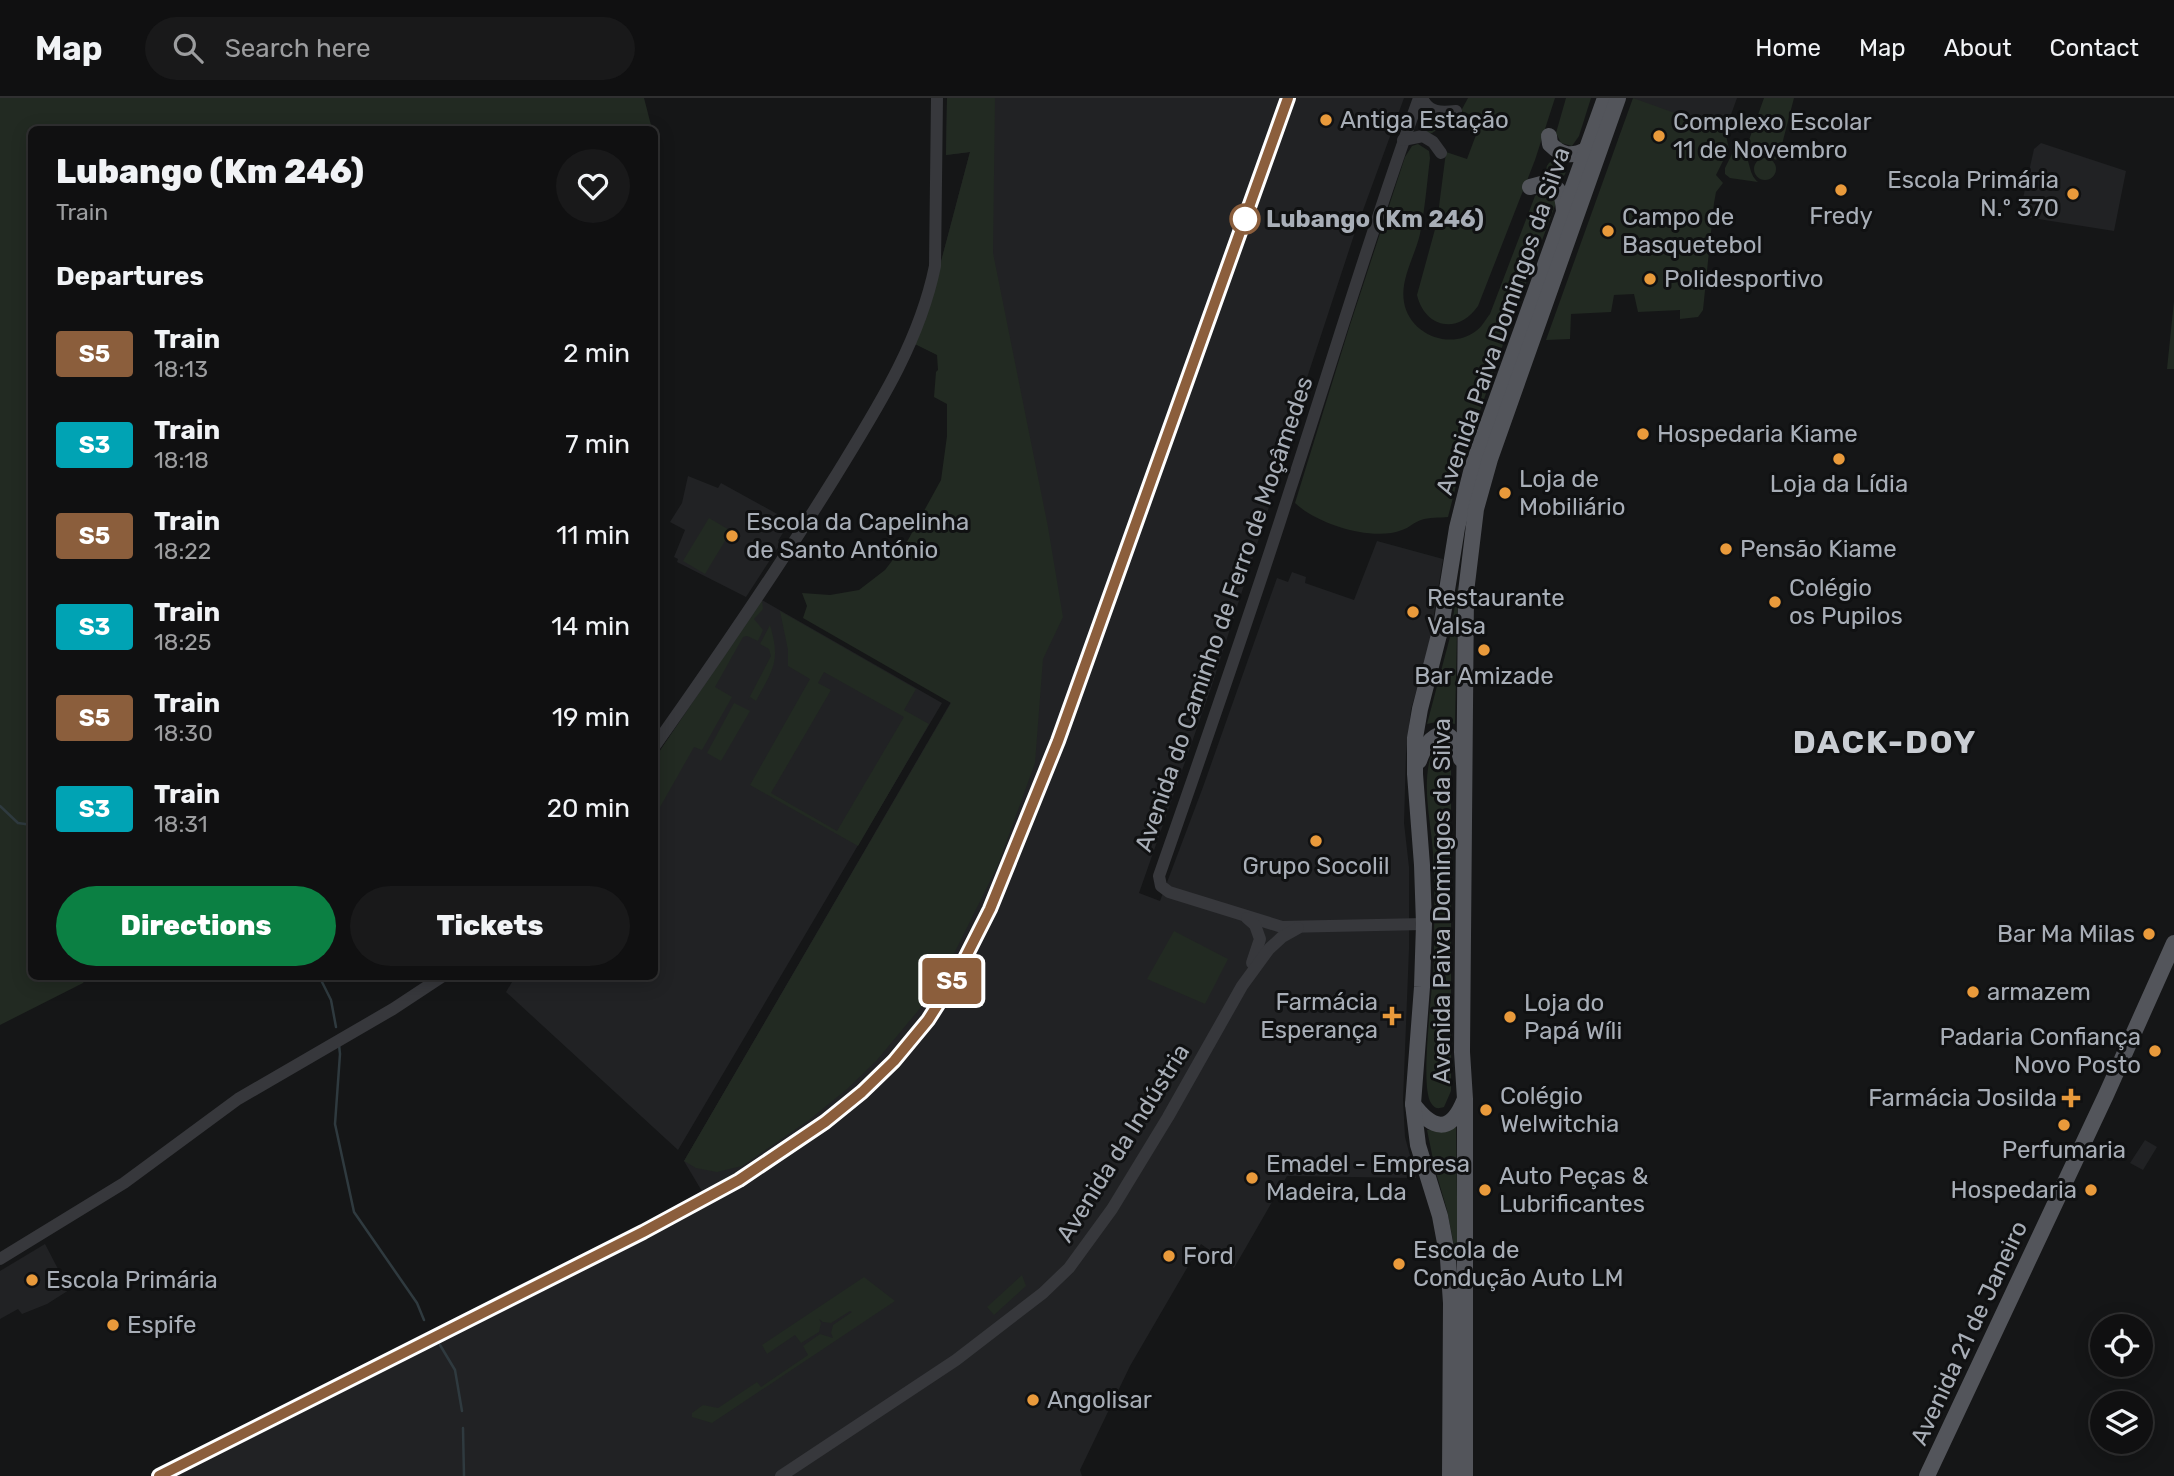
<!DOCTYPE html>
<html lang="en">
<head>
<meta charset="utf-8">
<style>
  body { margin:0; font-family:Rubik,sans-serif; background:#19191a; color:#f1f3f6; height:100vh; display:flex; flex-direction:column; font-size:26px; white-space:nowrap }
  * { box-sizing:border-box; margin:0 }
  p { font-size:23px; color:#9c9d9f }
  .icon { flex:none; width:38px; height:38px; fill:none; stroke:currentColor; stroke-width:2; stroke-linecap:round; stroke-linejoin:round }
  .map { position:relative; flex:1; overflow:hidden }
  .details { position:absolute; left:28px; top:28px; width:630px; height:854px; display:flex; flex-direction:column; background:#101011; border-radius:10px; box-shadow:0 4px 18px #0003,0 0 0 2px #303031 }
  .details>* { flex:none }
  .badge { padding:0 14px; border-radius:5px; font-size:24px; line-height:46px }
  .tools { position:absolute; left:2090px; top:1216px; display:grid; gap:14px }
  .tools a { display:grid; place-items:center; width:63px; height:63px; border-radius:50%; background:#101011; box-shadow:0 4px 18px #0003,0 0 0 2px #303031; font-size:35px }
  .map>.badge { position:absolute; translate:-50% -50%; box-shadow:0 0 0 4px #fff }
  h2 { padding:0 28px; font-size:26px; line-height:63px }
  .round { display:grid; place-items:center; flex:none; width:74px; height:74px; border-radius:37px; background:#19191a }
  .headline { display:flex; align-items:center; justify-content:space-between; height:119px; padding:0 28px }
  h1 { font-size:33px; font-weight:800; line-height:52px }
  .primary-button { display:flex; gap:14px; margin-top:auto; padding:14px 28px }
  .primary-button a { flex:1; height:80px; border-radius:42px; background:#0b8043; color:#fff; font-size:28px; font-weight:800; line-height:80px; text-align:center }
  .primary-button a+a { background:#19191a; color:#f1f3f6 }
  ul { padding:0; list-style:none }
  li { display:flex; align-items:center; gap:21px; height:91px; padding:0 28px }
  li div { flex:1 }
  li b { display:block; font-size:26px }
  li em { font-style:normal }
  li .badge { min-width:77px; font-weight:700; text-align:center }
  header { display:flex; align-items:center; gap:42px; box-sizing:border-box; height:98px; padding:0 35px; background:#101011; border-bottom:2px solid #303031 }
  header strong { font-size:33px }
  nav { display:flex; gap:38px; margin-inline-start:auto; font-size:24px }
  .search { width:490px; height:63px; background:#19191a; display:flex; align-items:center; gap:18px; box-sizing:border-box; padding:0 24px; border-radius:38px; color:#9c9d9f; font-size:26px }
  .map>svg:first-child { display:block }
  .built { fill:#212224 }
  .green { fill:#222a22; fill-rule:evenodd }
  .lines { fill:none; stroke-linecap:round; stroke-linejoin:round }
  .stream { stroke:#2f3a3f; stroke-width:2.5 }
  .minor { stroke:#37383c; stroke-width:12 }
  .major { stroke:#53555b; stroke-width:16 }
  .rail-casing { stroke:#4e5055; stroke-width:5 }
  .rail { stroke:#101112; stroke-width:2.5; stroke-dasharray:8; stroke-linecap:butt }
  .line-casing { stroke:#fff; stroke-width:16 }
  .line { stroke:#8b5e3c; stroke-width:10 }
  .poi-dot { fill:#e99a3b; stroke:#101112; stroke-width:2.5 }
  .stop-dot { fill:#fff; stroke:#8b5e3c; stroke-width:3.5 }
  .labels { text-anchor:middle; dominant-baseline:central; stroke-width:6; stroke-linejoin:round; paint-order:stroke }
  .poi-label { font-size:24px; fill:#a8aeb7; stroke:#101112; text-anchor:start }
  .stop-label { font-size:24px; font-weight:bold; fill:#a8aeb7; stroke:#101112; text-anchor:start }
  .street-label { font-size:24px; fill:#a8aeb7; stroke:#101112 }
  .district-label { font-size:32px; font-weight:bold; letter-spacing:2px; fill:#c9cdd3; stroke:#101112 }
</style>
</head>
<body>
<header>
<strong>Map</strong>
<div class="search"><svg class="icon" aria-label="search" viewBox="0 0 24 24"><circle cx="10" cy="10" r="6"/><path d="M15 15l6 6"/></svg>Search here</div>
<nav><a>Home</a><a>Map</a><a>About</a><a>Contact</a></nav>
</header>
<div class="map">
<svg width="2174" height="1378" viewBox="0 0 2174 1378">
  <rect width="100%" height="100%" fill="#151617"/>
  <g class="built">
    <path d="M947 0H1404L1354 137 1303 292 1297 290 1270 406 1212 587 1139 795 1160 803 1203 689 1277 480 1288 484 1292 474 1306 479 1305 485 1354 502 1377 443 1443 461 1428 553 1411 611 1406 656 1404 725 1409 769V851L1403 1002 1405 1039 1416 1080 1287 1078 1234 1170 1201 1146 1130 1268 1080 1372 1082 1378H154L703 1095 684 1063 951 604 970 406 938 257 915 246 933 194 970 54 946 57Z"/>
    <path d="M1634 0H1737L1725 33 1704 25 1618 42Z"/>
    <path d="M2041 45 2126 73 2114 133 2019 118 2034 51Z"/>
    <path d="M688 378 718 390 721 385 790 423 778 443 781 445 746 499 677 464 678 461 674 459 685 432 670 424 682 405Z"/>
    <path d="M762 502 942 605 678 1052 506 894 515 879 654 878 655 660Z"/>
    <path d="M2145 1042 2157 1049 2143 1072 2130 1065Z"/>
    <path d="M45 1146 69 1192 47 1206 22 1216 18 1211 0 1221V1173Z"/>
  </g>
  <g class="green">
    <path d="M0 0H644L652 31 32 32V878L87 879 83 885 0 927Z"/>
    <path d="M947 0H995L993 155 1048 429 1063 519 1043 561 1035 665 998 767 937 890 877 962 847 991 809 1022 742 1068 717 1074 696 1070 684 1063 951 605 803 520 807 508 802 495 830 497 859 492 885 472 908 442 941 382 947 338V306L934 299 936 274 938 272 937 257 915 246 933 194 970 54 946 57Z"/>
    <path d="M1468 0H1555L1535 62 1478 208C1458 237 1425 230 1417 197L1437 124 1446 54 1467 61 1482 21 1461 13Z"/>
    <path d="M1566 0H1591L1579 38 1572 48 1561 45 1556 35Z"/>
    <path d="M1633 0 1725 33 1729 51 1716 77 1723 85 1716 94 1714 105 1703 212 1698 219 1680 221V212L1638 214 1634 196 1614 197 1611 214 1571 216 1570 241 1546 242Z"/>
    <path d="M1764 0H1794L1779 58 1776 62 1768 58 1756 57 1750 49 1749 42Z"/>
    <circle cx="1428" cy="26" r="10"/>
    <path d="M1418 46 1429 53 1430 60C1427 85 1425 111 1420 136 1415 158 1400 181 1404 204 1409 236 1450 253 1476 233 1482 229 1485 222 1490 216L1535 98 1543 92 1555 98 1556 105 1498 260 1460 372 1448 419C1440 420 1429 419 1421 422 1414 424 1409 430 1402 432 1373 444 1317 426 1295 405L1349 230 1405 59 1412 48Z"/>
    <path d="M1740 51C1752 60 1747 75 1758 84L1730 80 1725 76V70L1734 52Z"/>
    <circle cx="1765" cy="71" r="11"/>
    <circle cx="1556" cy="72" r="10"/>
    <path d="M2174 203V271H2167Z"/>
    <path d="M709 420 731 433 705 476 683 463Z"/>
    <path d="M1458 487 1455 626 1441 623 1427 626 1450 539Z"/>
    <path d="M762 502 763 511 754 521 763 532 758 543 747 538 743 539 715 589 732 599 702 652 694 649 655 718V660Z"/>
    <path d="M780 513 916 591 904 612 929 626 858 748 750 687 810 581 788 568V552ZM824 574 904 619 837 733 771 695 831 592 818 585Z"/>
    <path d="M770 527C781 564 773 571 756 603L750 599 748 602 771 558 769 551 760 546Z"/>
    <path d="M734 605 750 613 721 663 707 655Z"/>
    <path d="M1440 648 1449 653 1451 664V993L1444 1009C1438 1011 1435 1011 1431 1005 1419 986 1434 886 1434 857 1434 823 1435 789 1433 755 1431 725 1423 694 1429 665 1431 657 1433 651 1440 648Z"/>
    <path d="M1174 833 1228 861 1205 906 1147 881Z"/>
    <path d="M1456 1029 1458 1168 1447 1112 1435 1071 1427 1032H1450Z"/>
    <path d="M1022 1177 1026 1188 994 1217 987 1209Z"/>
    <path d="M864 1179 895 1203 712 1325 692 1319V1315L703 1307 718 1310 757 1284 761 1289 808 1257 803 1248 820 1236 833 1240 831 1235 833 1227 852 1214 850 1213 831 1225 823 1224 819 1221 821 1225 819 1234 801 1245 795 1237 767 1256 762 1247Z"/>
  </g>
  <g class="lines">
    <g class="stream">
      <path d="M0 708 18 725 32 727"/>
      <path d="M319 878 331 902 336 929"/>
      <path d="M339 947 340 956 335 1026 354 1114 417 1205 424 1222"/>
      <path d="M440 1247 455 1272 462 1313"/>
      <path d="M463 1330 464 1378"/>
    </g>
    <g class="minor">
      <path d="M1419 0C1372 129 1333 261 1290 392 1249 521 1204 649 1159 778L1161 788 1169 794 1282 829 1424 826"/>
      <path d="M1422 0C1429 15 1441 15 1456 13"/>
      <path d="M1403 42 1423 38 1433 44 1441 55"/>
      <path d="M654 649C717 560 778 471 835 379 876 312 919 246 935 168L937 0"/>
      <path d="M1247 820 1255 827 1260 841 1252 865"/>
      <path d="M0 1161 124 1085 238 1001 393 911 443 878"/>
      <path d="M781 1378 956 1262 1043 1195 1069 1170 1112 1111 1168 1019 1242 888 1269 851 1282 839 1298 830"/>
    </g>
    <g class="major">
      <path d="M1549 38 1550 46C1562 58 1572 59 1586 52"/>
      <path d="M1530 89 1545 85C1561 89 1563 98 1564 113"/>
      <path d="M1419 663C1429 633 1453 623 1461 661"/>
      <path d="M1413 1006C1432 1031 1450 1037 1464 1003"/>
      <path d="M1450 1378 1451 1205 1448 1161 1440 1118 1418 1047 1413 1006 1422 889 1424 826 1422 767 1415 676V640L1420 611 1441 529 1457 430 1472 370 1605 0"/>
      <path d="M1465 1378V1001L1462 954 1466 494 1476 411 1490 361 1618 0"/>
      <path d="M1927 1378 2106 997 2174 845"/>
    </g>
    <g class="rail-casing">
      <path id="rail" d="M159 1378 644 1134 739 1082 825 1024 862 994 894 963 928 922 956 878 990 811 1058 644 1288 0"/>
    </g>
    <use href="#rail" class="rail"/>
  </g>
  <g class="lines">
    <g class="line-casing">
      <path id="line" d="M159 1378 643 1134 739 1082 825 1024 862 994 894 963 928 922 956 878 990 811 1058 643 1288 0"/>
    </g>
    <use href="#line" class="line"/>
  </g>
  <g class="poi-dot">
    <circle cx="1326" cy="22" r="7"/>
    <circle cx="1659" cy="38" r="7"/>
    <circle cx="1841" cy="92" r="7"/>
    <circle cx="2073" cy="96" r="7"/>
    <circle cx="1608" cy="133" r="7"/>
    <circle cx="1650" cy="181" r="7"/>
    <circle cx="1643" cy="336" r="7"/>
    <circle cx="1839" cy="361" r="7"/>
    <circle cx="1505" cy="395" r="7"/>
    <circle cx="732" cy="438" r="7"/>
    <circle cx="1726" cy="451" r="7"/>
    <circle cx="1775" cy="504" r="7"/>
    <circle cx="1413" cy="514" r="7"/>
    <circle cx="1484" cy="552" r="7"/>
    <circle cx="1316" cy="743" r="7"/>
    <circle cx="2149" cy="836" r="7"/>
    <circle cx="1973" cy="894" r="7"/>
    <path d="M1388.5 907.5h7v7h7v7h-7v7h-7v-7h-7v-7h7z"/>
    <circle cx="1510" cy="919" r="7"/>
    <circle cx="2155" cy="953" r="7"/>
    <path d="M2067.5 989.5h7v7h7v7h-7v7h-7v-7h-7v-7h7z"/>
    <circle cx="1486" cy="1012" r="7"/>
    <circle cx="2064" cy="1027" r="7"/>
    <circle cx="1252" cy="1080" r="7"/>
    <circle cx="1485" cy="1092" r="7"/>
    <circle cx="2091" cy="1092" r="7"/>
    <circle cx="1169" cy="1158" r="7"/>
    <circle cx="1399" cy="1166" r="7"/>
    <circle cx="32" cy="1182" r="7"/>
    <circle cx="113" cy="1227" r="7"/>
    <circle cx="1033" cy="1302" r="7"/>
  </g>
  <circle class="stop-dot" cx="1245" cy="121" r="14"/>
  <g class="labels">
    <g class="poi-label">
      <text x="1340" y="22">Antiga Estação</text>
      <text x="1673" y="24">Complexo Escolar<tspan x="1673" dy="28">11 de Novembro</tspan></text>
      <text x="2059" y="82" text-anchor="end">Escola Primária<tspan x="2059" dy="28">N.º 370</tspan></text>
      <text x="1841" y="118" text-anchor="middle">Fredy</text>
      <text x="1622" y="119">Campo de<tspan x="1622" dy="28">Basquetebol</tspan></text>
      <text x="1664" y="181">Polidesportivo</text>
      <text x="1657" y="336">Hospedaria Kiame</text>
      <text x="1519" y="381">Loja de<tspan x="1519" dy="28">Mobiliário</tspan></text>
      <text x="1839" y="386" text-anchor="middle">Loja da Lídia</text>
      <text x="746" y="424">Escola da Capelinha<tspan x="746" dy="28">de Santo António</tspan></text>
      <text x="1740" y="451">Pensão Kiame</text>
      <text x="1789" y="490">Colégio<tspan x="1789" dy="28">os Pupilos</tspan></text>
      <text x="1427" y="500">Restaurante<tspan x="1427" dy="28">Valsa</tspan></text>
      <text x="1484" y="578" text-anchor="middle">Bar Amizade</text>
      <text x="1316" y="768" text-anchor="middle">Grupo Socolil</text>
      <text x="2135" y="836" text-anchor="end">Bar Ma Milas</text>
      <text x="1987" y="894">armazem</text>
      <text x="1378" y="904" text-anchor="end">Farmácia<tspan x="1378" dy="28">Esperança</tspan></text>
      <text x="1524" y="905">Loja do<tspan x="1524" dy="28">Papá Wíli</tspan></text>
      <text x="2141" y="939" text-anchor="end">Padaria Confiança<tspan x="2141" dy="28">Novo Posto</tspan></text>
      <text x="1500" y="998">Colégio<tspan x="1500" dy="28">Welwitchia</tspan></text>
      <text x="2057" y="1000" text-anchor="end">Farmácia Josilda</text>
      <text x="2064" y="1052" text-anchor="middle">Perfumaria</text>
      <text x="1266" y="1066">Emadel - Empresa<tspan x="1266" dy="28">Madeira, Lda</tspan></text>
      <text x="1499" y="1078">Auto Peças &amp;<tspan x="1499" dy="28">Lubrificantes</tspan></text>
      <text x="2077" y="1092" text-anchor="end">Hospedaria</text>
      <text x="1413" y="1152">Escola de<tspan x="1413" dy="28">Condução Auto LM</tspan></text>
      <text x="1183" y="1158">Ford</text>
      <text x="46" y="1182">Escola Primária</text>
      <text x="127" y="1227">Espife</text>
      <text x="1047" y="1302">Angolisar</text>
    </g>
    <g class="stop-label">
      <text x="1266" y="121">Lubango (Km 246)</text>
    </g>
    <g class="street-label">
      <text transform="translate(1503 223) rotate(-71)">Avenida Paiva Domingos da Silva</text>
      <text transform="translate(1224 516) rotate(-71)">Avenida do Caminho de Ferro de Moçâmedes</text>
      <text transform="translate(1442 803) rotate(-90)">Avenida Paiva Domingos da Silva</text>
      <text transform="translate(1123 1045) rotate(-58)">Avenida da Indústria</text>
      <text transform="translate(1969 1235) rotate(-65)">Avenida 21 de Janeiro</text>
    </g>
    <g class="district-label">
      <text x="1885" y="644">DACK-DOY</text>
    </g>
  </g>
</svg>
<div class="tools">
<a><svg class="icon" aria-label="locate" viewBox="0 0 24 24"><circle cx="12" cy="12" r="6"/><path d="M12 2v4M12 18v4M2 12h4M18 12h4"/></svg></a>
<a><svg class="icon" aria-label="layers" viewBox="0 0 24 24"><path d="M12 4l9 5-9 5-9-5zM3 14l9 5 9-5"/></svg></a>
</div>
<b class="badge" style="left:952px;top:883px;background:#8b5e3c;color:#fff">S5</b>
<section class="details">
<div class="headline"><div><h1>Lubango (Km 246)</h1><p>Train</p></div><a class="round"><svg class="icon" aria-label="heart" viewBox="0 0 24 24"><path d="M12 20l-8-8c-3-5 5-10 8-4 3-6 11-1 8 4z"/></svg></a></div>
<h2>Departures</h2>
<ul>
<li><span class="badge" style="background:#8b5e3c;color:#fff">S5</span><div><b>Train</b><p>18:13</p></div><em>2 min</em></li>
<li><span class="badge" style="background:#00a3b4;color:#fff">S3</span><div><b>Train</b><p>18:18</p></div><em>7 min</em></li>
<li><span class="badge" style="background:#8b5e3c;color:#fff">S5</span><div><b>Train</b><p>18:22</p></div><em>11 min</em></li>
<li><span class="badge" style="background:#00a3b4;color:#fff">S3</span><div><b>Train</b><p>18:25</p></div><em>14 min</em></li>
<li><span class="badge" style="background:#8b5e3c;color:#fff">S5</span><div><b>Train</b><p>18:30</p></div><em>19 min</em></li>
<li><span class="badge" style="background:#00a3b4;color:#fff">S3</span><div><b>Train</b><p>18:31</p></div><em>20 min</em></li>
</ul>
<div class="primary-button"><a>Directions</a><a>Tickets</a></div>
</section>
</div>
</body>
</html>
